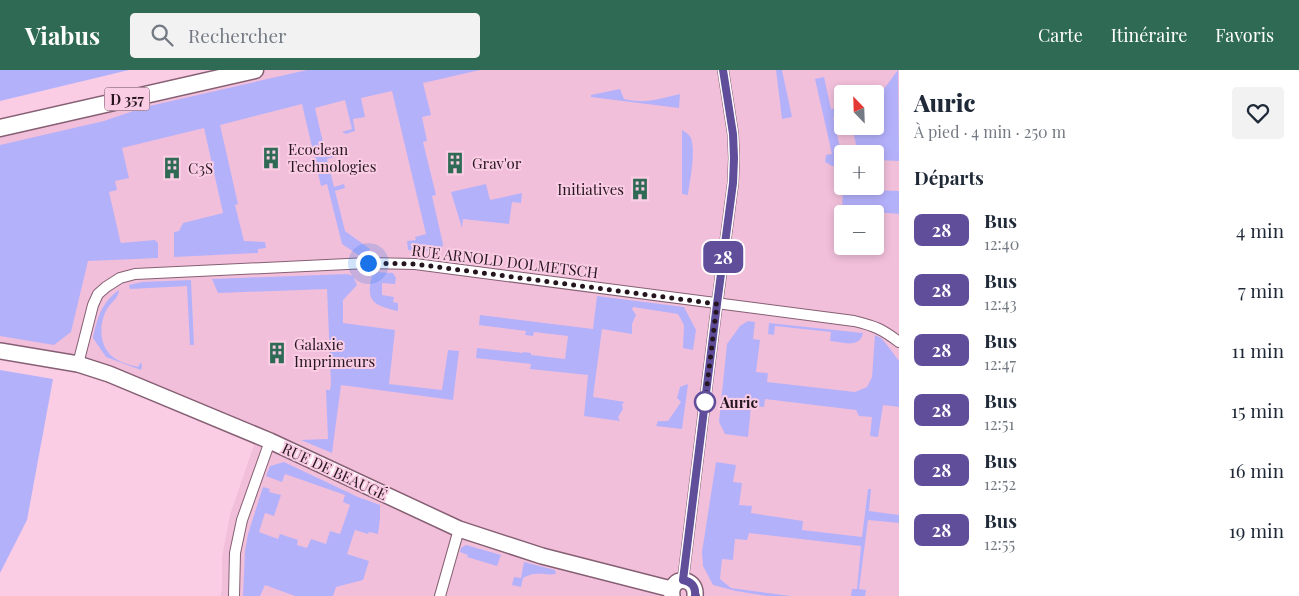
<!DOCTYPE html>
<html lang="fr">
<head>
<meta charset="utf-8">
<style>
  body { margin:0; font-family:"Playfair Display",serif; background:#f2f2f3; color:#1f2937; height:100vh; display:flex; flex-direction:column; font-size:19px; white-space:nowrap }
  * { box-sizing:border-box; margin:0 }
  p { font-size:16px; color:#747a83 }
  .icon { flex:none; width:28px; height:28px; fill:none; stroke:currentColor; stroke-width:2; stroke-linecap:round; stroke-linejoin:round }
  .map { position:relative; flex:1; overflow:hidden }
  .drawer { display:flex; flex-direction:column; background:#fff; width:400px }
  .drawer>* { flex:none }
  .badge { padding:0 10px; border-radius:8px; font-size:18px; line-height:32px }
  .needle { width:32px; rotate:337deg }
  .buttons { position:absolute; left:834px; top:15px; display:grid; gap:10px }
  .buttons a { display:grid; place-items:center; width:50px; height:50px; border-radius:5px; background:#fff; box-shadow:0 2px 8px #0003; font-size:25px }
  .you { position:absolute; width:25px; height:25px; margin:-12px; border:4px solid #fff; border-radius:50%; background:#1a73e8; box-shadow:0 0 0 8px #1a73e833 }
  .map>.badge { position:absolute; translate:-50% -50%; box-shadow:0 0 0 2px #fff }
  h2 { padding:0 15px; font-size:19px; line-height:45px }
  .round { display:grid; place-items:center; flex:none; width:52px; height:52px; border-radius:5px; background:#f2f2f3 }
  .head { display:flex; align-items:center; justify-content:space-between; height:85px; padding:0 15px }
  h1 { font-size:24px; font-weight:800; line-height:38px }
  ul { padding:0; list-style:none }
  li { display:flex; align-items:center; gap:15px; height:60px; padding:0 15px }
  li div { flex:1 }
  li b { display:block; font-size:19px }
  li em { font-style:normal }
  li .badge { min-width:55px; font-weight:700; text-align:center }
  header { display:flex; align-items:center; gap:30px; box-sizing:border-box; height:70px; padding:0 25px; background:#2f6a54; color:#fff }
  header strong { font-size:24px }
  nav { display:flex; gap:28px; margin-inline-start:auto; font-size:18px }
  .search { width:350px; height:45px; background:#f2f2f3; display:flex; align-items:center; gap:12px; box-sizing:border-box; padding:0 18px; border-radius:5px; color:#747a83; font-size:19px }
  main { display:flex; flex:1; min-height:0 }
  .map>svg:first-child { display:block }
  .built { fill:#f2bfda; fill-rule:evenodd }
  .green { fill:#b4b1fb }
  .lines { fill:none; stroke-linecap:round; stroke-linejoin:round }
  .street-casing { stroke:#855f73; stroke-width:12 }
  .secondary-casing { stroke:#855f73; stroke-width:18 }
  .primary-casing { stroke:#855f73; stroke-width:19 }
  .street { stroke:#fff; stroke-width:10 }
  .secondary { stroke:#fff; stroke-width:15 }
  .primary { stroke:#fff; stroke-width:16 }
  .line-casing { stroke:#fff; stroke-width:11 }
  .line { stroke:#614e9b; stroke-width:8 }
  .walk { stroke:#25151e; stroke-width:5; stroke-dasharray:0 9 }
  .stop-dot { fill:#fff; stroke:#614e9b; stroke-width:2.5 }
  .labels { text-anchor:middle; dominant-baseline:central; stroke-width:4; stroke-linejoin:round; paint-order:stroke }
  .shield { fill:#facde4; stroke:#654c59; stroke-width:1 }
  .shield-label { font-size:14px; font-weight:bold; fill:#25151e }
  .poi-label { font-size:15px; fill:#25151e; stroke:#facde4; text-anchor:start }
  .street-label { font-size:15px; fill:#25151e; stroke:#facde4 }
  .stop-label { font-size:15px; font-weight:bold; fill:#25151e; stroke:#facde4; text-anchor:start }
</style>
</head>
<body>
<header>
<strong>Viabus</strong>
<div class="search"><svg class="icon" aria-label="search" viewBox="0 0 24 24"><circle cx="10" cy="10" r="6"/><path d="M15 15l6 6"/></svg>Rechercher</div>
<nav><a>Carte</a><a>Itinéraire</a><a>Favoris</a></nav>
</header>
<main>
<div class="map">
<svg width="899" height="526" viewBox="0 0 899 526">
  <rect width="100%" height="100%" fill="#facde4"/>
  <path class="built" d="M226 0H899V526H221V521H222V487L230 445 257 366 139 316 0 281V58ZM842 24H875V56H842ZM842 84H875V116H842ZM842 144H875V176H842Z"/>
  <g class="green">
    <path d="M0 0H129L0 31Z"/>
    <path d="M307 0H480L423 13 431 45 422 47 427 71 423 72 436 125 432 126 443 174 441 182 408 180 407 171 416 170 415 167 426 164 392 21 361 28 365 47 353 49 355 61 346 64 342 62 352 59 345 30 315 38 326 85 335 84 337 86 327 89 334 117 344 114 345 118 335 121 345 161 370 179 363 188 342 174 327 114 321 116 302 34 220 55 238 134 235 135 244 171 265 172 266 178 258 179V183L174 187V162L179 161 183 153 223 143 204 58 122 78 129 108 115 111 117 120 109 122 120 170 121 173 155 170 158 173V188L88 191 71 262 54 275 0 266V75L104 51 145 37Z"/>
    <path d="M776 0H782L792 47 782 49Z"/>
    <path d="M898 0 899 91 875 90V84H858L852 56H875V28H877Z"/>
    <path d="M824 7 831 39 842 37V46L833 48 840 77 841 96H832L825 92 826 85 832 84 815 9Z"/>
    <path d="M620 19 624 29C645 34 659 29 680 24L679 38 591 27V25Z"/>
    <path d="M682 60C685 62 689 64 691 68 696 83 690 109 688 125L682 124Z"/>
    <path d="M486 114 490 130 522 123 521 133 512 132 509 154 463 149 462 158 451 122Z"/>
    <path d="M843 119 899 121V144L842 139Z"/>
    <path d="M373 202 393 203 396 208 395 214 382 213V225L394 227 393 232 398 233V241C371 235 365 230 373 202Z"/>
    <path d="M347 204 353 206 357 215 343 230V253L395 260 389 314 442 320 448 280 459 281 453 330 341 315 332 383 301 370 328 369 326 320H330L331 314 327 219 218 223 212 209Z"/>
    <path d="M191 210 194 275H190L187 216 130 219 129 215 142 212Z"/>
    <path d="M119 220C119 228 111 232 107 239 98 255 99 279 116 289 122 293 131 295 138 297L141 292 142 296 141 300 106 287 93 268C97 248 102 232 119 220Z"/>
    <path d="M597 226 684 237 696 260 693 280 683 278 684 255 678 244 633 237 632 239 636 245 632 254V264L602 259 593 327 625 332 622 334 623 339 618 347 620 351 584 346 588 305 530 299 531 294 476 288 477 278 523 283V282L531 283V285L565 289 568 266 534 262 533 266 525 265 526 261 479 255 480 245 593 259Z"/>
    <path d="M748 251 755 252 753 269 760 270 756 302 768 303 767 312 855 322 867 317 872 307 875 265 881 268 887 275 899 291V337L883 335 878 367 870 366 872 347 859 346 856 340 765 329 764 337 751 336 748 367 725 364 719 352 727 274 740 256Z"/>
    <path d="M769 253 863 263C860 279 841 272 830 271L831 262 775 256 774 265 768 264Z"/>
    <path d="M0 300 53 309 27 450 0 503Z"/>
    <path d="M688 314 682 359 656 356 658 351H668L681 332 677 328 680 317Z"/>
    <path d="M284 392 358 427 380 435V448L378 464 369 462 368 464 355 460 347 484 369 491 363 510 336 517 333 526H295L265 515 260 526H243L245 481 248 464 263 417 270 419 269 422 281 425 274 446 265 443 259 462 278 469 280 464 298 470 297 475 307 478 311 469 326 474 330 461 340 464 350 435 343 432 345 425 285 404 282 412 266 406 270 396Z"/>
    <path d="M716 392 736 395 733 412 742 413 739 435 752 436 751 443 803 451 802 460 862 467 868 419H871L869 441 899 445V453L868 450 859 519 866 520 865 526H851L852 519H857L861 476 749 463 747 470 735 469 733 490 722 489 720 509 731 518 791 526H767L736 521 713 515 703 496 702 482Z"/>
    <path d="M466 475 501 485 497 496 467 487 468 485 460 482 461 478Z"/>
    <path d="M524 492 555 500 556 504C543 506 537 500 523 508L521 517 512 515 514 507 521 508Z"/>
  </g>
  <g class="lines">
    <g class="street-casing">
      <g id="street">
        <path d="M78 294 93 235 98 224 106 217 120 208 135 204 368 193 415 194 854 251C875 256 882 259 899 272"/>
        <path d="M683 510 715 250 733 113 734 88 733 64 723 0"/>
        <path d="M234 526 235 483 242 450 270 371"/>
        <path d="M440 526 459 459"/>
      </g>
    </g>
    <g class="secondary-casing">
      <g id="secondary">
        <path d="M0 281 78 294 109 304 270 371 459 459 542 486 671 519"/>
        <path d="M672 526C669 505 697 506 695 526"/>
      </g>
    </g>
    <g class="primary-casing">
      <path id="primary" d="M0 58 255 0"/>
    </g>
    <use href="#street" class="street"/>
    <use href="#secondary" class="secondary"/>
    <use href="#primary" class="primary"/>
  </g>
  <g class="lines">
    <g class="line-casing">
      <path id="line" d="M696 526H695C696 517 692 512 683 510L717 234 733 113 734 88 733 64 723 0"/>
    </g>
    <use href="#line" class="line"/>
    <path class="walk" d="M368 193 415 194 717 234 704 340 705 332"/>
  </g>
  <defs>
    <g id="building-bare" transform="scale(1.725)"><path d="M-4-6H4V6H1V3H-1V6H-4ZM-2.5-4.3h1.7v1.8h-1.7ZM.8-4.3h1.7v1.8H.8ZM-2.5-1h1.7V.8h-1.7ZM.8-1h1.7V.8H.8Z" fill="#2f6a54" stroke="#facde4" stroke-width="2.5" paint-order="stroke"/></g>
  </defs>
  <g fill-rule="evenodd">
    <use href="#building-bare" x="271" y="88"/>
    <use href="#building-bare" x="455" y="93"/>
    <use href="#building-bare" x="172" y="98"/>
    <use href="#building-bare" x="640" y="119"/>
    <use href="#building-bare" x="277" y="283"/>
  </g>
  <circle class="stop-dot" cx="705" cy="332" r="10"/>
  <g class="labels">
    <rect class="shield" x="104.5" y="17.5" width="45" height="23" rx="4"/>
    <g class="shield-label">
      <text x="127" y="29">D 357</text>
    </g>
    <g class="poi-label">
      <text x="288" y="79">Ecoclean<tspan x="288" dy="17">Technologies</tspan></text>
      <text x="472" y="93">Grav'or</text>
      <text x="188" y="98">C3S</text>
      <text x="624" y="119" text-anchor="end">Initiatives</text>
      <text x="294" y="274">Galaxie<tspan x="294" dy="17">Imprimeurs</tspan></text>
    </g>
    <g class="street-label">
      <text transform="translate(505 191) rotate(7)">RUE ARNOLD DOLMETSCH</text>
      <text transform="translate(335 401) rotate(25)">RUE DE BEAUGÉ</text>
    </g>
    <g class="stop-label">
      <text x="720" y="332">Auric</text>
    </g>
  </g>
</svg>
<div class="buttons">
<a><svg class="needle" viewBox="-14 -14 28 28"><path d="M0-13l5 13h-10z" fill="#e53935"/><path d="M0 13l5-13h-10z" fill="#747a83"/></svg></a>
<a>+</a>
<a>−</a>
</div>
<div class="you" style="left:368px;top:193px"></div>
<b class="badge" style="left:723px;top:187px;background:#614e9b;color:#fff">28</b>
</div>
<section class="drawer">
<div class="head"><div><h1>Auric</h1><p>À pied · 4 min · 250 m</p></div><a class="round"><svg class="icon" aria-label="heart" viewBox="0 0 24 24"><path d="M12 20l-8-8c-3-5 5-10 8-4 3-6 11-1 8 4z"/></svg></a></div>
<h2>Départs</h2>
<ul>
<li><span class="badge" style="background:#614e9b;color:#fff">28</span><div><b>Bus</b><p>12:40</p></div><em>4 min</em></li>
<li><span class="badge" style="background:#614e9b;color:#fff">28</span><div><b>Bus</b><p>12:43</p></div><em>7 min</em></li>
<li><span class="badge" style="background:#614e9b;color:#fff">28</span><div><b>Bus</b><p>12:47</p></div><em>11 min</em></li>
<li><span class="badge" style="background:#614e9b;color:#fff">28</span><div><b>Bus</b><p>12:51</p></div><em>15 min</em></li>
<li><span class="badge" style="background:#614e9b;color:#fff">28</span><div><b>Bus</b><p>12:52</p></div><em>16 min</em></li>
<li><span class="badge" style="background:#614e9b;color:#fff">28</span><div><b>Bus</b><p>12:55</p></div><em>19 min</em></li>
</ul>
</section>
</main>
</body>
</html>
